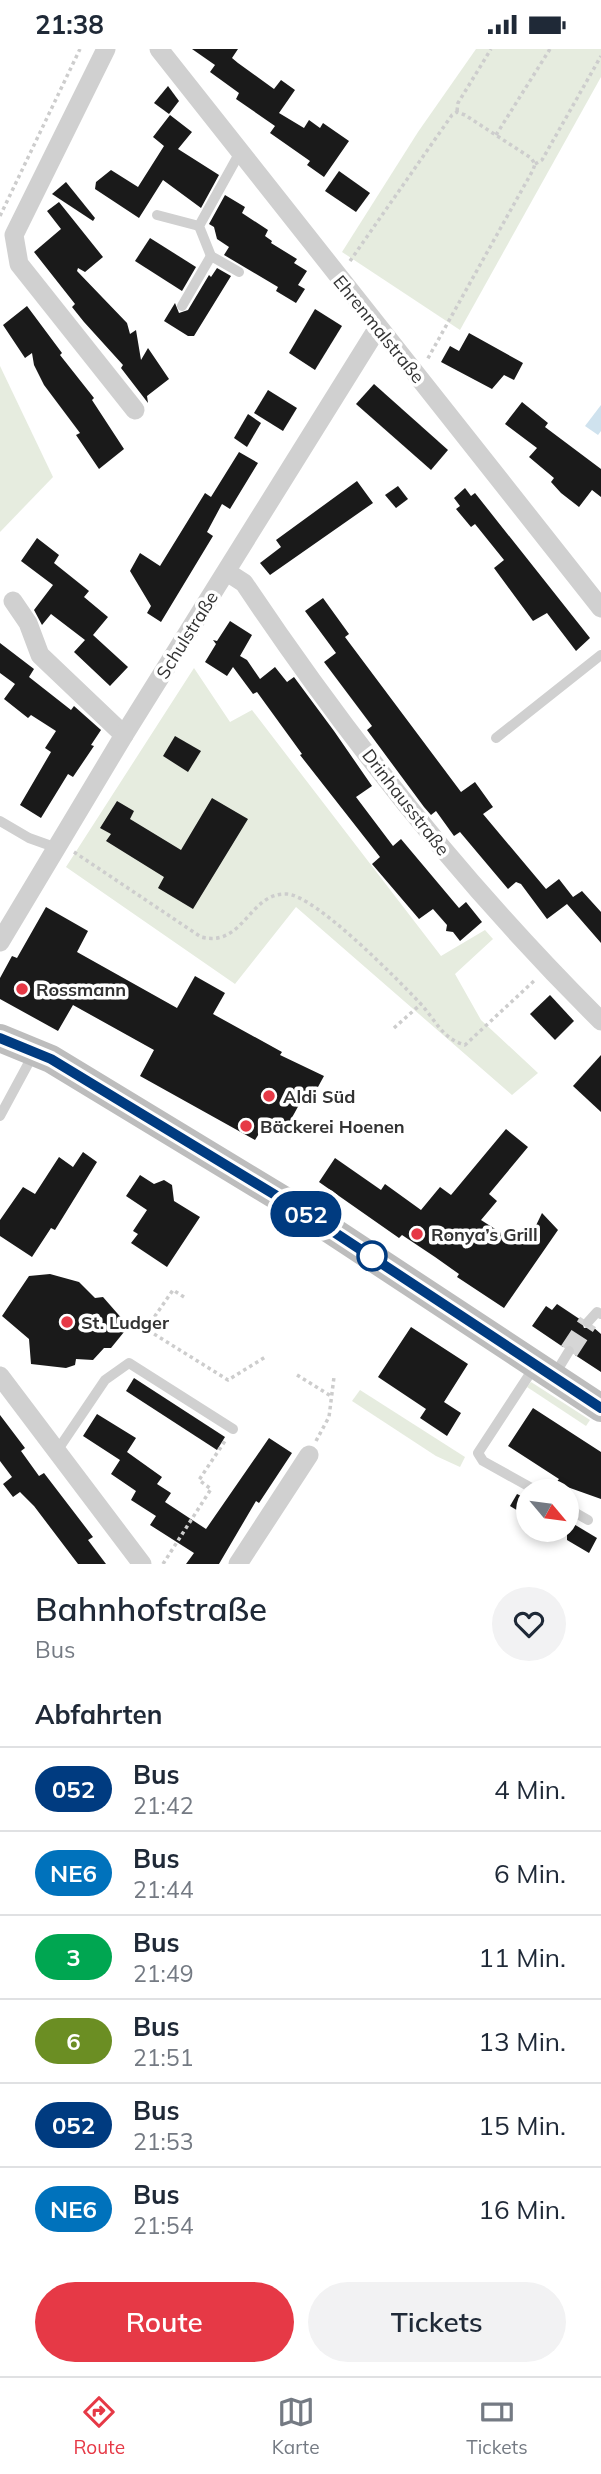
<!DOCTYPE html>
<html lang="de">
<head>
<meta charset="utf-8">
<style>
  body { margin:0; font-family:Mulish,sans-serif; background:#f2f2f3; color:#1f2937; height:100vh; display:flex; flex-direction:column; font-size:26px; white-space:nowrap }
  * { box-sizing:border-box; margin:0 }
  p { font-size:23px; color:#747a83 }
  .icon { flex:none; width:38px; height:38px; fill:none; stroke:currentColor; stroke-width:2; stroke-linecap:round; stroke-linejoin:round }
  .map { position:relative; height:1515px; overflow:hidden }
  .sheet { display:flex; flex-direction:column; background:#fff; flex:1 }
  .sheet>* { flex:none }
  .badge { padding:0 14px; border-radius:23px; font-size:24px; line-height:46px }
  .needle { width:46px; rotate:119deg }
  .tools { position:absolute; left:516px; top:1430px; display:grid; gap:14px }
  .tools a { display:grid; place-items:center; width:63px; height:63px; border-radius:50%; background:#fff; box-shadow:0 4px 10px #0003; font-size:35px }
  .map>.badge { position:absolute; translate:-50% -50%; box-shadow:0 0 0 4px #fff }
  h2 { padding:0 35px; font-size:26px; line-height:63px }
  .round { display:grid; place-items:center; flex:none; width:74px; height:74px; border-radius:37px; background:#f2f2f3 }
  .headline { display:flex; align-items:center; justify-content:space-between; height:119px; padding:0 35px }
  h1 { font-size:33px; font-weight:600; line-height:52px }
  .button { display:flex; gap:14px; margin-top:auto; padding:14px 35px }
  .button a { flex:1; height:80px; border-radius:42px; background:#e63946; color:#fff; font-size:28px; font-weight:600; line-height:80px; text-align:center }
  .button a+a { background:#f2f2f3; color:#1f2937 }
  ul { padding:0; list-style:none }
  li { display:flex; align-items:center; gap:21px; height:84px; padding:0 35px; border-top:2px solid #e0e1e3 }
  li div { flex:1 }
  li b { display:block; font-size:26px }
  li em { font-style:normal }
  li .badge { min-width:77px; font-weight:700; text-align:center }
  .status { display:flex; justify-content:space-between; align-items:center; height:49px; padding:0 35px; background:#fff; direction:ltr }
  .status svg { height:19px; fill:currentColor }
  .menu { display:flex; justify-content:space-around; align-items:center; height:98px; border-top:2px solid #e0e1e3; background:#fff; font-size:19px; color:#747a83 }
  .menu a { display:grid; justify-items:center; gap:4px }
  .menu .active { color:#e63946 }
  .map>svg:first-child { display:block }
  .green { fill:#e6ecdf }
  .water { fill:#cfe2ee }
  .building { fill:#1a1a1a }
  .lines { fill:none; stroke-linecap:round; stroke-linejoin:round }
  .street-tunnel { stroke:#d6d6d6; stroke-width:19; stroke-dasharray:19 10; stroke-linecap:butt }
  .path { stroke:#cdcdcd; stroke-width:3.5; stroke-dasharray:3.5 3.5; stroke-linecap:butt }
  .lane { stroke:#d0d0d0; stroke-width:10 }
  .street { stroke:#d0d0d0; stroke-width:19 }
  .secondary { stroke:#bdbdbd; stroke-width:28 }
  .line-casing { stroke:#fff; stroke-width:16 }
  .line { stroke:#003b80; stroke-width:10 }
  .poi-dot { fill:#e63946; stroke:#fff; stroke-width:2.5 }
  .stop-dot { fill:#fff; stroke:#003b80; stroke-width:3.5 }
  .labels { text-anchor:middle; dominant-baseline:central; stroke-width:7; stroke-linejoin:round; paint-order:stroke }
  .street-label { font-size:18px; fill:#333; stroke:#fff }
  .poi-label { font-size:18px; font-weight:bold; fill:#333; stroke:#fff; text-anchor:start }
</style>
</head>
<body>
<div class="status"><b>21:38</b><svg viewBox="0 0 49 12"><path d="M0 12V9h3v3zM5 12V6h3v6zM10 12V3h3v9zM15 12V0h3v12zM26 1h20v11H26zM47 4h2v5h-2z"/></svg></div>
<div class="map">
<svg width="601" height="1515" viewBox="0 0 601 1515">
  <rect width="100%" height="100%" fill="#fff"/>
  <g class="green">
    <path d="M476 0H601V28L460 281 342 203 418 83Z"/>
    <path d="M0 317 53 428 0 483Z"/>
    <path d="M194 619 230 673 252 661 441 907 485 881 493 890 455 925 481 971 538 1024 512 1046 296 858 235 935 66 818Z"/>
    <path d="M531 1333 590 1371 586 1377 527 1338Z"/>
    <path d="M360 1341 465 1408 460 1418 436 1407 352 1352Z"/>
  </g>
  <path class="water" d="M601 356V382L598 386 585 377Z"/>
  <g class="building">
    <path d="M192 0H238L232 9 238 14 274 40 281 31 295 41 279 64 304 79 309 71 320 79 323 74 349 92 324 128 307 116 310 112 270 84 275 77 236 50 239 44 210 23 215 16Z"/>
    <path d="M168 37 179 52 169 65 154 54Z"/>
    <path d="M170 66 192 83 178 100 219 126 201 159 163 131 139 169 95 140 96 133 111 121 138 138 164 97 153 88Z"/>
    <path d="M339 122 370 144 356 163 325 142Z"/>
    <path d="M66 133 95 169 93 172 52 145Z"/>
    <path d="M225 146 245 158 242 164 268 181 265 187 272 192 271 194 297 210 294 214 307 222 298 236 305 240 296 254 276 242 278 238 224 206 229 198 217 190 214 178 209 175Z"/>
    <path d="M59 153 103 208 85 223 78 219 77 222 127 274 130 285 136 281 141 311 148 299 169 330 147 347 148 354 121 319 123 316 84 273 72 258 75 255 34 203 61 180 47 162Z"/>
    <path d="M150 189 196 218 182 242 135 212Z"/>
    <path d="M217 219 231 227 194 287H188L164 272 175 254 179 264 188 261 209 226 211 228Z"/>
    <path d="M27 257 62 304 60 306 94 349 92 351 124 400 99 420 76 386 80 384 44 336 34 316 32 304 25 309 3 276Z"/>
    <path d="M315 260 342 277 315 321 289 304Z"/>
    <path d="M469 284 523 314 514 331 504 326 492 340 441 313 450 297 459 302Z"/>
    <path d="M374 335 448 401 431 421 356 355Z"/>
    <path d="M268 341 297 359 283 382 254 364Z"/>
    <path d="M522 353 548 374 545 378 601 420V448L592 441 579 458 561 444 551 433 554 429 529 408 537 399 505 375Z"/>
    <path d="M248 365 261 374 247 398 234 389Z"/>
    <path d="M239 403 258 414 230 460 222 455 207 483 213 487 161 573 147 564 151 557 130 522 140 504 160 517 205 444 211 448Z"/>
    <path d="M357 432 373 454 270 526 260 514 281 498 276 491Z"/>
    <path d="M398 437 408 450 396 459 385 446Z"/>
    <path d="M465 439 471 447 475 444 590 589 576 602 547 564 533 572 494 519 504 511 475 475 471 478 456 460 460 457 454 449Z"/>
    <path d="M37 489 59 506 54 514 89 542 84 548 108 568 93 586 128 618 110 637 74 603 85 591 51 565 42 576 34 561 53 536 21 512Z"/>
    <path d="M323 549 349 585 345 588 461 743 475 733 493 758 483 765 546 840 559 830 573 848 582 842 601 863V894L567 855 547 870 521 835 516 833 508 840 460 783 454 787 436 762 431 766 424 758 367 681 372 677 324 613 336 604 305 562Z"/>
    <path d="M230 572 252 586 240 607 247 611 260 630 275 618 287 633 294 628 334 682 372 737 356 748 393 797 401 790 459 859 466 853 482 873 460 892 453 883 446 882 447 876 433 860 419 870 372 815 380 808 300 706 302 705 257 643 253 645 233 618 227 627 205 613 216 595 213 591 217 592Z"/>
    <path d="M0 594 34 620 29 628 71 661 74 657 101 681 91 696 94 697 73 728 68 725 41 769 20 756 51 703 45 699 56 682 31 666 28 669 4 650 15 635 0 624Z"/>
    <path d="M175 687 201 702 188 723 163 707Z"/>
    <path d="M212 749 248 770 193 860 158 839 164 828 106 792 111 785 100 779 117 752 134 762 130 770 181 801Z"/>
    <path d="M46 858 88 882 77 903 177 959 195 927 225 944 213 965 282 1003 280 1006 324 1027 313 1047 306 1043 283 1085 265 1075 255 1091 140 1027 154 1001 73 956 58 982 0 950V929L12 907 17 909Z"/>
    <path d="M550 946 574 972 555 991 530 965Z"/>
    <path d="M601 1006V1063L573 1037Z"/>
    <path d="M506 1080 528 1098 489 1145 497 1152 481 1171 506 1187 510 1182 528 1193 542 1164 558 1181 504 1259 457 1228 459 1225 435 1208 402 1186 399 1189 319 1133 335 1109 381 1141 385 1135 421 1161 440 1138 451 1146Z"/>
    <path d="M83 1103 97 1113 55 1181 51 1179 32 1208 0 1187V1171L23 1138 35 1145 59 1108 73 1118Z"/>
    <path d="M140 1126 154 1135 164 1131 172 1136 174 1152 200 1168 167 1218 131 1194 138 1185 133 1182 147 1161 126 1147Z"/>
    <path d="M50 1225 79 1233 95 1249 103 1248 124 1272V1283L111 1299H104L93 1311 76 1310 75 1316 66 1319 31 1315 29 1290 2 1267 29 1227Z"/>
    <path d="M557 1255 581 1271 584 1279 593 1278 601 1285V1323L575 1306 573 1296 563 1298 532 1277 546 1257 552 1261Z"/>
    <path d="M411 1278 468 1315 444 1353 461 1364 447 1387 420 1369 426 1360 378 1328Z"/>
    <path d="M134 1329 225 1388 217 1401 126 1342Z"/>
    <path d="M533 1359 601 1403V1450L556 1434 559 1430 508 1397Z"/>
    <path d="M97 1365 136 1389 127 1403 162 1428 157 1435 171 1444 165 1453 206 1480 269 1389 292 1404 259 1454 256 1452 219 1515H186L194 1504 150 1476 156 1467 131 1451 136 1442 111 1425 120 1411 83 1387Z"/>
    <path d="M0 1366 25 1399 21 1402 39 1427 44 1424 93 1488 88 1491 106 1515H78L34 1457 20 1443 13 1448 3 1435 12 1428 0 1412Z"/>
    <path d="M517 1445 528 1450V1468L510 1457Z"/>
    <path d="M567 1471 597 1489 589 1504 567 1491Z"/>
  </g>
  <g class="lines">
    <path class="street-tunnel" d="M569 1302 588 1273"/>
    <g class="path">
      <path d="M457 62 458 54 491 0"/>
      <path d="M496 86 550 0"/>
      <path d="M535 115 542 111 601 7"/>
      <path d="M0 167 80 0"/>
      <path d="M350 212 452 66 457 63 465 66 531 109 535 115 533 121 427 311"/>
      <path d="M74 803 201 888C244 899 249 843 287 845 316 847 397 930 419 953 436 971 441 989 465 996L535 931"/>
      <path d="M394 979 421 955"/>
      <path d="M184 1248 173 1241 146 1280 228 1331 267 1307"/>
      <path d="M297 1326 331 1347"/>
      <path d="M316 1392 329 1368 334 1328"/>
      <path d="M163 1515 211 1440 199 1431 225 1392"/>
    </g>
    <g class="lane">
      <path d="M157 166 199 177"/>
      <path d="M239 223 211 207 199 177 239 105"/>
      <path d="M182 257 211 207"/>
      <path d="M496 689 601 606"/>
      <path d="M0 772 29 789 57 799"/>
      <path d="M0 1067 34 1004"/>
      <path d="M588 1273 597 1263 601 1265"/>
      <path d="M535 1317 478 1404 483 1412 537 1442"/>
      <path d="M555 1325 569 1302"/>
      <path d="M57 1402 105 1331 129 1314 233 1380"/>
      <path d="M567 1459 588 1471"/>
    </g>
    <g class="street">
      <path d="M106 0 14 186 19 215 135 361"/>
      <path d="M159 0 601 559"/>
      <path d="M227 523 244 534C349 691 467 839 601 972"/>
      <path d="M13 552 28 574 40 606 124 686"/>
      <path d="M0 893 124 686 377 280"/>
      <path d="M0 1327 142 1515"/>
      <path d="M238 1515 309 1406"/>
    </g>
    <path class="secondary" d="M0 989 51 1010 305 1164 601 1359"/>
  </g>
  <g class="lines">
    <g class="line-casing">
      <path id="line" d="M0 989 51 1010 305 1164 601 1359"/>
    </g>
    <use href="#line" class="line"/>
  </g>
  <g class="poi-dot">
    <circle cx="22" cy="940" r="7"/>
    <circle cx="269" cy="1047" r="7"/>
    <circle cx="246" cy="1077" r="7"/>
    <circle cx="417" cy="1185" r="7"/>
    <circle cx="67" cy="1273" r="7"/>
  </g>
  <circle class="stop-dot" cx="372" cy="1207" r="14"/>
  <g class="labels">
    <g class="street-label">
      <text transform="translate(379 280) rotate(51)">Ehrenmalstraße</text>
      <text transform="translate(187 586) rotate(-58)">Schulstraße</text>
      <text transform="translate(406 753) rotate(52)">Drinhausstraße</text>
    </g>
    <g class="poi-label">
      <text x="36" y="940">Rossmann</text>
      <text x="283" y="1047">Aldi Süd</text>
      <text x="260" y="1077">Bäckerei Hoenen</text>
      <text x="431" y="1185">Ronya’s Grill</text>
      <text x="81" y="1273">St. Ludger</text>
    </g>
  </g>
</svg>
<div class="tools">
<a><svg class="needle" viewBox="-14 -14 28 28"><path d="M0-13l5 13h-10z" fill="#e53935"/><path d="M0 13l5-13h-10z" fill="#747a83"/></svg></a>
</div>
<b class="badge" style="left:306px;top:1165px;background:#003b80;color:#fff">052</b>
</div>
<section class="sheet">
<div class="headline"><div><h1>Bahnhofstraße</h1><p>Bus</p></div><a class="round"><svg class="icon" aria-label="heart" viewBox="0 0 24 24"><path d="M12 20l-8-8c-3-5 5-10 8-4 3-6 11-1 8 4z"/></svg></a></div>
<h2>Abfahrten</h2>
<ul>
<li><span class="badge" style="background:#003b80;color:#fff">052</span><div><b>Bus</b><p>21:42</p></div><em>4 Min.</em></li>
<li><span class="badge" style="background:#0072bc;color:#fff">NE6</span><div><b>Bus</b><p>21:44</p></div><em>6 Min.</em></li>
<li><span class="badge" style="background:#00a651;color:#fff">3</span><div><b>Bus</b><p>21:49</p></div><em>11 Min.</em></li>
<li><span class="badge" style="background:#6b8e23;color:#fff">6</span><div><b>Bus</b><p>21:51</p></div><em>13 Min.</em></li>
<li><span class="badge" style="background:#003b80;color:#fff">052</span><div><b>Bus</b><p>21:53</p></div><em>15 Min.</em></li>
<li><span class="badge" style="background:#0072bc;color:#fff">NE6</span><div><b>Bus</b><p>21:54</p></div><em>16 Min.</em></li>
</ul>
<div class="button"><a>Route</a><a>Tickets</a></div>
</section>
<nav class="menu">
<a class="active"><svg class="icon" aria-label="directions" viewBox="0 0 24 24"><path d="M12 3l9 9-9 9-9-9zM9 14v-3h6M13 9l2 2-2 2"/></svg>Route</a>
<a><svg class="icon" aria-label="map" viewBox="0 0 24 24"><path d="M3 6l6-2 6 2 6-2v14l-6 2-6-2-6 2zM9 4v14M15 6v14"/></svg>Karte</a>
<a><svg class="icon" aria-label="tickets" viewBox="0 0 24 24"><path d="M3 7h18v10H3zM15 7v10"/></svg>Tickets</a>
</nav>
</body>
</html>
